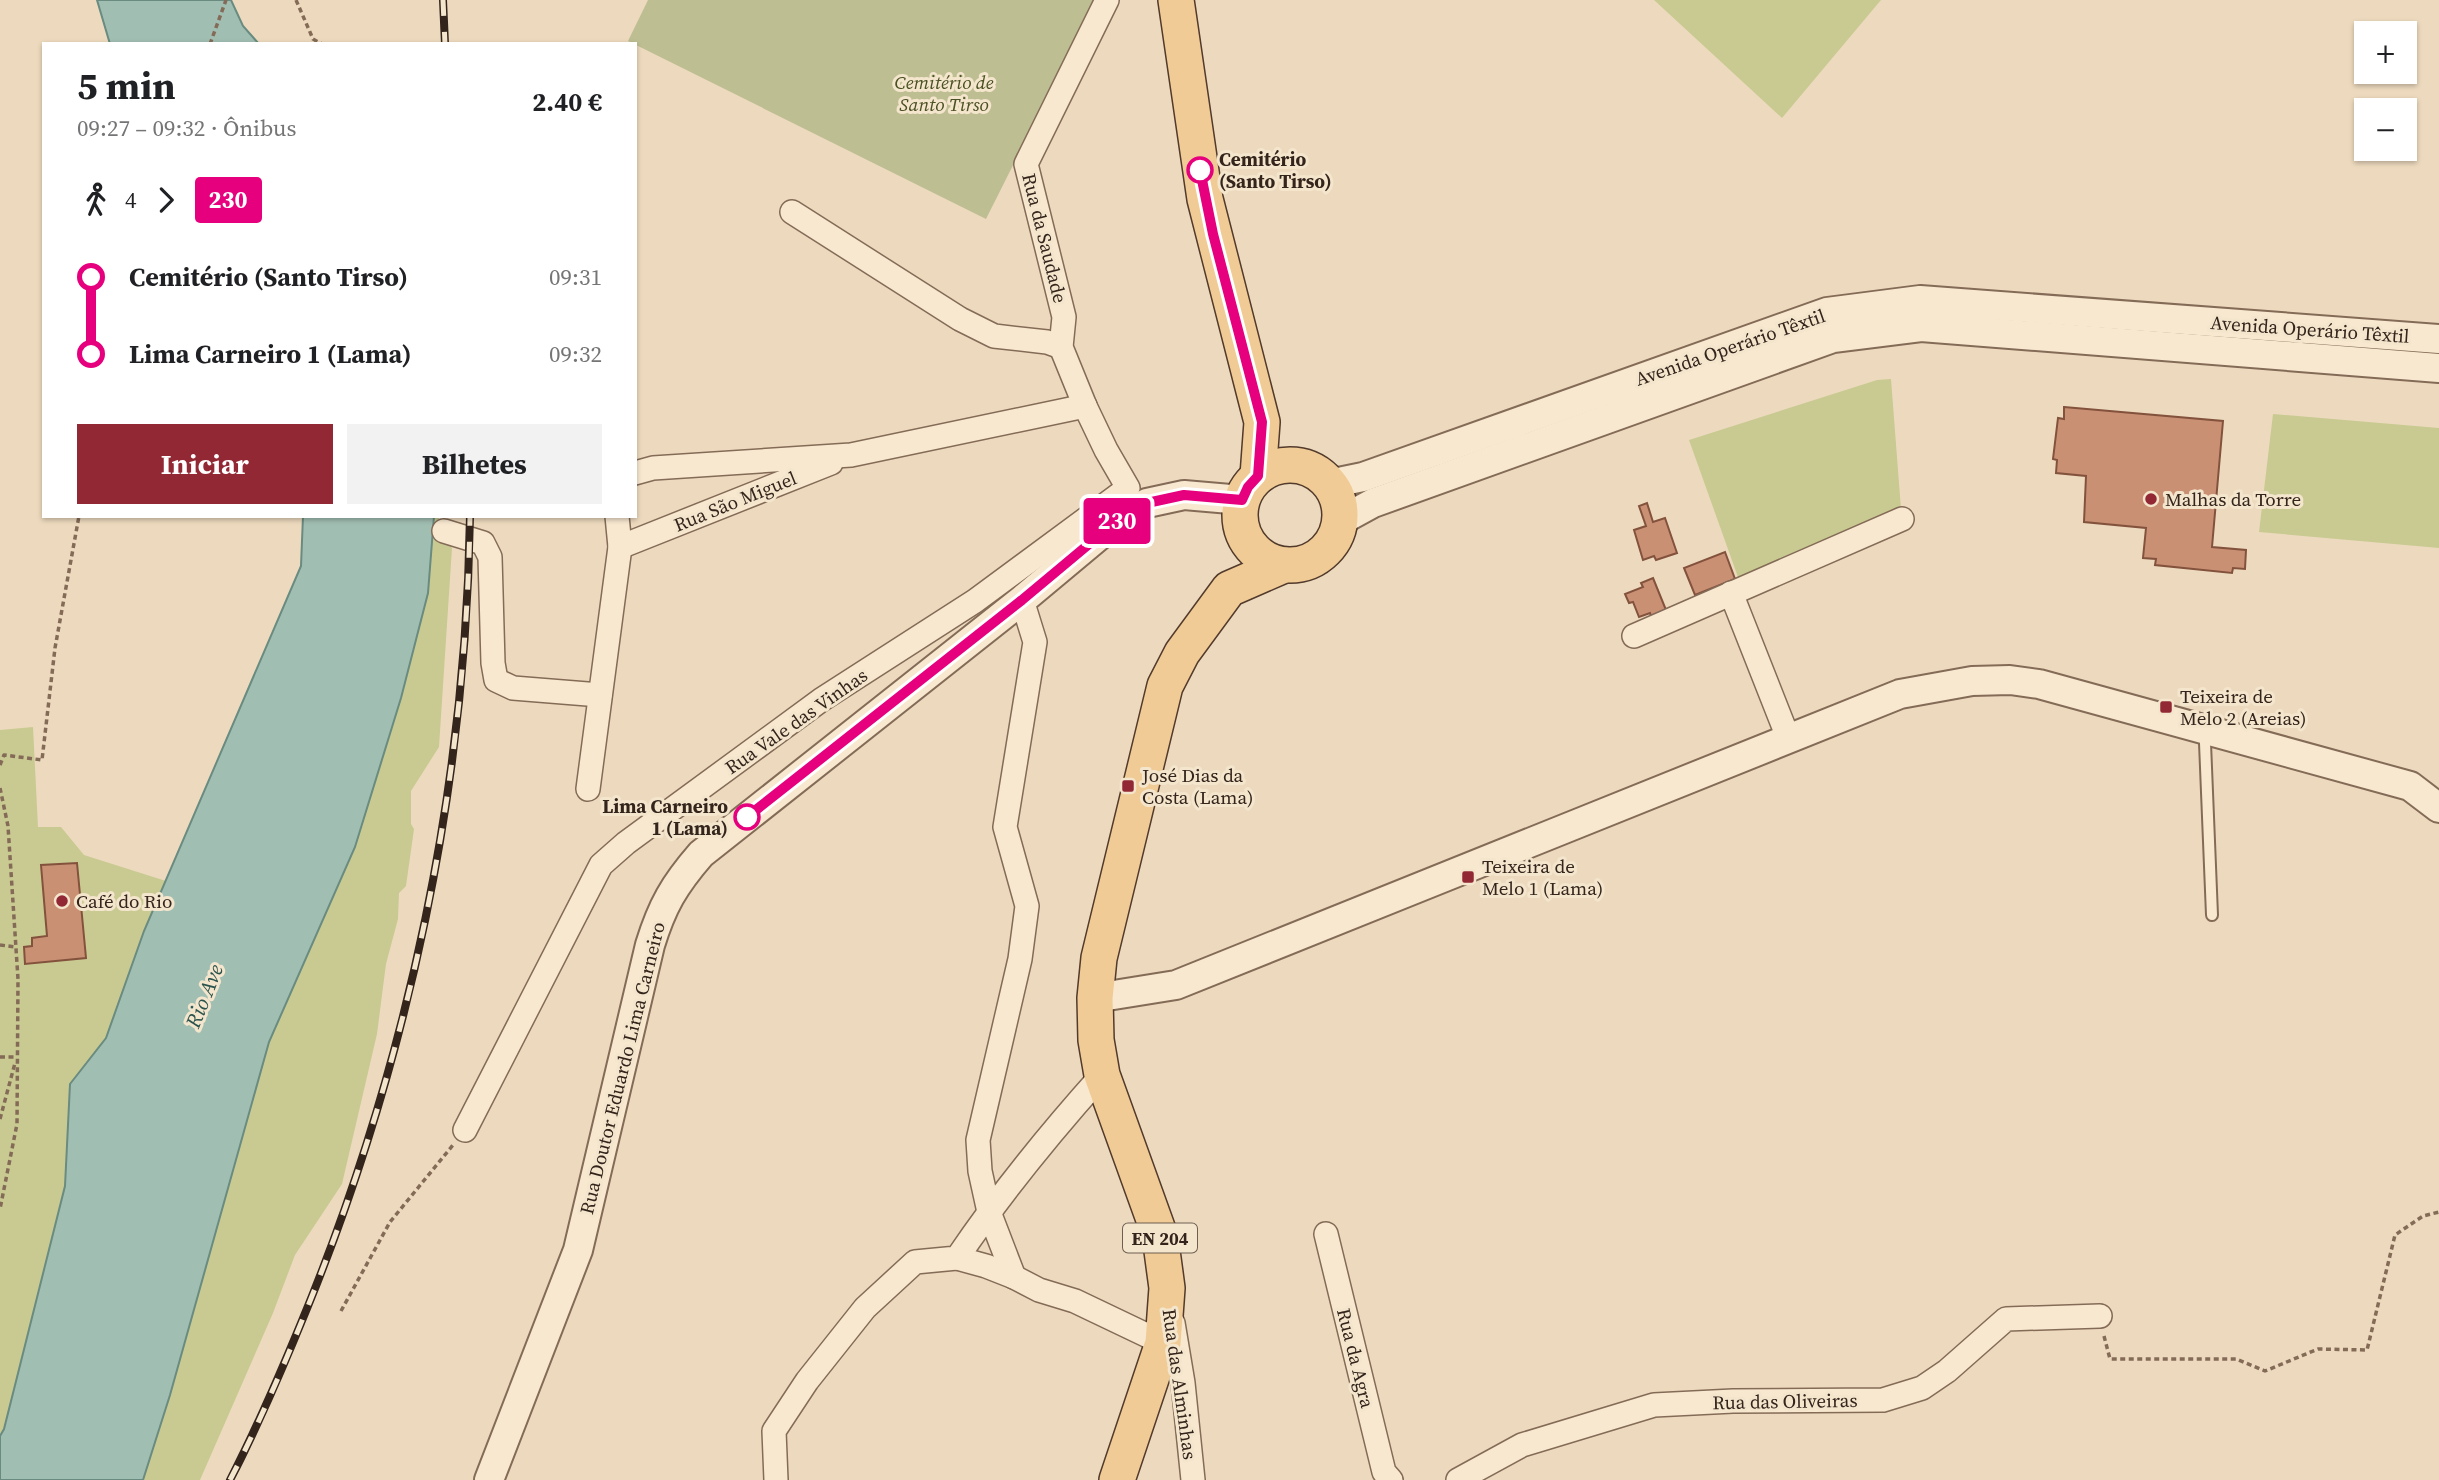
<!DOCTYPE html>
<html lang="pt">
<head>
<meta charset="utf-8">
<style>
  body { margin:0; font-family:"Source Serif 4",serif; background:#f2f2f2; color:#202124; height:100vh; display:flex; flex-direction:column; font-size:26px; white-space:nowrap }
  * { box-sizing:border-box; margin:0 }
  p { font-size:23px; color:#757577 }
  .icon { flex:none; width:38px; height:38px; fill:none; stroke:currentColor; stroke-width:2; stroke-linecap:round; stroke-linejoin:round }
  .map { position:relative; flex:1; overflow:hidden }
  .drawer { position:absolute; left:42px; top:42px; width:595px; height:476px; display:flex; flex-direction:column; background:#fff; border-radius:0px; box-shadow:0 2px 5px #0004 }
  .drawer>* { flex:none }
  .badge { padding:0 14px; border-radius:5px; font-size:24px; line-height:46px }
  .buttons { position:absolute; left:2354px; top:21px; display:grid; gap:14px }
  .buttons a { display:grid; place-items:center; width:63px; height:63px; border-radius:0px; background:#fff; box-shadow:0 2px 5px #0004; font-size:35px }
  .map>.badge { position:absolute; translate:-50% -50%; box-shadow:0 0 0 4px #fff }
  .legs { display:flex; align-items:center; gap:10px; height:77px; padding:0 35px; font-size:23px }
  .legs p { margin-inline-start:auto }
  .head { display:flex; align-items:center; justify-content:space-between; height:119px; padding:0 35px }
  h1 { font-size:38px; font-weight:700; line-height:52px }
  .button { display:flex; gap:14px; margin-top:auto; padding:14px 35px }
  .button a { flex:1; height:80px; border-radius:0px; background:#922833; color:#fff; font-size:28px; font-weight:700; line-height:80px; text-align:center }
  .button a+a { background:#f2f2f2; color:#202124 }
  ul { padding:0 35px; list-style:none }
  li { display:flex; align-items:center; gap:24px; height:77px; font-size:26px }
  li i { display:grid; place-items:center; width:10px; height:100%; margin:0 9px; background:currentColor }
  li i::after { content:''; width:18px; height:18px; margin:-9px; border:5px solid; border-radius:50%; background:#fff }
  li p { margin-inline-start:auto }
  li:first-child i { background:linear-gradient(#0000 50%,currentColor 0) }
  li:last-child i { background:linear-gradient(currentColor 50%,#0000 0) }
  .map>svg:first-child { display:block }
  .green { fill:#c9ca92 }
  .cemetery { fill:#bdbe92 }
  .water { fill:#a1beb3; stroke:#698b80; stroke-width:2 }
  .building { fill:#ca9074; stroke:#83523d; stroke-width:2 }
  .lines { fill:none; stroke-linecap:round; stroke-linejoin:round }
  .service-casing { stroke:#846b57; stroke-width:14 }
  .minor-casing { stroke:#846b57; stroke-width:26 }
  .tertiary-casing { stroke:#846b57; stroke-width:32 }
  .primary-casing { stroke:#523a2c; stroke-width:38 }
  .path { stroke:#846b57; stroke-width:3.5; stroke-dasharray:5 3.5; stroke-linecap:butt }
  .service { stroke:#f8e8d0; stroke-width:10 }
  .minor { stroke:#f8e8d0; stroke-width:23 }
  .tertiary { stroke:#f8e8d0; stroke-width:28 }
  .primary { stroke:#f0cb95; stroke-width:35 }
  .rail-casing { stroke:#34251c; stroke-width:8 }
  .rail { stroke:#f4e5cd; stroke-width:5; stroke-dasharray:16; stroke-linecap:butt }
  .line-1-casing { stroke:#fff; stroke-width:16 }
  .line-1 { stroke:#e6007e; stroke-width:10 }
  .stop-1-dot { fill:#fff; stroke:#e6007e; stroke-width:3.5 }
  .poi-dot { fill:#922833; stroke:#f4e5cd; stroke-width:2.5 }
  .labels { text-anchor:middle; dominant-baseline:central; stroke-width:6; stroke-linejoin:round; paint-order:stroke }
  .shield { fill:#f4e5cd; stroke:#6e5f51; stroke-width:2 }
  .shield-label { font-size:18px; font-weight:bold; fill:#34251c }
  .park-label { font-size:19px; font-style:italic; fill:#495022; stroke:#f4e5cd }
  .stop-label { font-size:19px; font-weight:bold; fill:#34251c; stroke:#f4e5cd; text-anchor:start }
  .street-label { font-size:19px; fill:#34251c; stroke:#f4e5cd }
  .poi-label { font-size:19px; fill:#34251c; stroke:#f4e5cd; text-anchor:start }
  .water-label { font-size:21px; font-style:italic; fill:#2b534d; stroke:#f4e5cd }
</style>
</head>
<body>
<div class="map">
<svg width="2439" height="1480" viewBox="0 0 2439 1480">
  <rect width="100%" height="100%" fill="#eddabe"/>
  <g class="green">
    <path d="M1654 0H1881L1782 118Z"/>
    <path d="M1891 379 1901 509 1739 580 1689 440 1877 380Z"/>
    <path d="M2273 414 2439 428V548L2259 532Z"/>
    <path d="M434 516H438L444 536 452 548 439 747 411 791V824L414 829 406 886 399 893 398 919 386 964 377 1034 342 1184 295 1255 273 1313 200 1480H143L170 1395 269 1042 355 847 428 593Z"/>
    <path d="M33 727 38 827H61L84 855 166 881 106 1038 70 1084 65 1186 4 1429 0 1436V730Z"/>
  </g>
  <path class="cemetery" d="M648 0H1096L986 219 628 41Z"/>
  <g class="water">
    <path d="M97 0H231L243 26 259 44H110Z"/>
    <path d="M303 516H434L428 593 401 698 355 847 269 1042 170 1395 143 1480H0V1436L4 1429 65 1186 70 1084 106 1038 144 931 301 566Z"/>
  </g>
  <g class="building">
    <path d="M2064 407 2223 421 2212 547 2246 550 2245 569 2233 568 2232 573 2155 565 2156 559 2143 558 2146 528 2084 522 2086 476 2056 473 2057 460 2053 459 2058 418 2064 419Z"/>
    <path d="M1647 503 1653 522 1665 518 1677 553 1656 560 1654 556 1643 560 1634 530 1646 526 1639 506Z"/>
    <path d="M1725 552 1735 579 1695 595 1684 568Z"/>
    <path d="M1653 578 1666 610 1651 616 1650 613 1639 617 1633 602 1629 603 1625 594 1643 587 1641 583Z"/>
    <path d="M77 863 86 958 25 964 24 947 32 946V938L47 936 41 865Z"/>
  </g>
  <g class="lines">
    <g class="service-casing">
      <path id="service" d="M2206 733 2205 743 2212 915"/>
    </g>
    <g class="minor-casing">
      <g id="minor">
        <path d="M792 212 960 319 994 336 1047 342 1061 347"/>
        <path d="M635 473 653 468 851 455 1085 406"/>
        <path d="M444 531 483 543 490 557 493 663 496 680 513 688 600 695"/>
        <path d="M620 547 831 463"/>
        <path d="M1731 593 1789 740"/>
        <path d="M1634 636 1902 519"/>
        <path d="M588 789 620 547 617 516"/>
        <path d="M465 1130 601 865 626 843 821 700 975 601 1128 488 1106 450 1085 406 1061 347 1064 317 1026 164 1107 0"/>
        <path d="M1326 1234 1384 1472 1391 1480"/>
        <path d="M957 1258 986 1266 1014 1277 1039 1290 1075 1301 1163 1343"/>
        <path d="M1014 1277 989 1212 980 1171 978 1140 1020 959 1027 906 1005 827 1035 642 1022 600"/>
        <path d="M1173 1323 1183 1383 1193 1480"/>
        <path d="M776 1480 774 1431 807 1381 865 1308 915 1262 957 1258C1001 1193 1050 1133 1102 1075"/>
        <path d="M1458 1480 1522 1445 1654 1405 1733 1401 1883 1400 1922 1388 1947 1371 2006 1319 2100 1316"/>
      </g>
    </g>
    <g class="tertiary-casing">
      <g id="tertiary">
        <path d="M1329 484 1363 477 1827 312 1920 300 2439 339"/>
        <path d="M1340 521 1373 503 1833 338 1921 327 2439 368"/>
        <path d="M1095 998 1176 985 1900 694 1972 681 2010 680 2039 684 2410 786 2439 808"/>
        <path d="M489 1480 578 1250 650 945C662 906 674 885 701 854L1022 600 1125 514 1147 503 1184 495 1242 500"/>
      </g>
    </g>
    <g class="primary-casing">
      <g id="primary">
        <path d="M1176 0 1205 199 1262 422 1258 476"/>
        <circle cx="1290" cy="515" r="50"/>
        <path d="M1117 1480 1163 1343 1167 1288 1160 1236 1102 1075 1096 1040 1095 998 1099 958 1165 686 1182 653 1229 589 1284 565"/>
      </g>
    </g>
    <g class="path">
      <path d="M296 0 313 39 322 44"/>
      <path d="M210 44 226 0"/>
      <path d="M0 765 4 755 42 760 55 648 79 516"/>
      <path d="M0 788 8 826 18 979 17 1124 0 1209"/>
      <path d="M0 945 16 947"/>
      <path d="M0 1057H16"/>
      <path d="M0 1119 15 1063"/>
      <path d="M341 1311 390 1222 453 1145"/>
      <path d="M2104 1336 2110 1359H2236L2265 1371 2318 1349 2367 1350 2395 1235 2423 1216 2439 1212"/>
    </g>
    <use href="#service" class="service"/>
    <use href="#minor" class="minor"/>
    <use href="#tertiary" class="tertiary"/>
    <use href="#primary" class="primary"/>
    <g class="rail-casing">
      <g id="rail">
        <path d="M443 0 445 44"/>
        <path d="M230 1480C259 1424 284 1365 308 1306 409 1057 466 786 470 516"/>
      </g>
    </g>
    <use href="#rail" class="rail"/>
  </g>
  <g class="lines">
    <g class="line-1-casing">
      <path id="line-1" d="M747 817 1022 600 1125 514 1147 503 1184 495 1242 500 1248 487 1258 476 1262 422 1213 234 1200 170"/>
    </g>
    <use href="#line-1" class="line-1"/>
  </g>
  <g class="stop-1-dot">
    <circle cx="1200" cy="170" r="12"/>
    <circle cx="747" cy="817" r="12"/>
  </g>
  <g class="poi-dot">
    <circle cx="2151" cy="499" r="7"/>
    <rect x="2159" y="700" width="14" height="14" rx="3.5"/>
    <rect x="1121" y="779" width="14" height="14" rx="3.5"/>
    <rect x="1461" y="870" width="14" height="14" rx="3.5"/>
    <circle cx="62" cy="901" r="7"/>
  </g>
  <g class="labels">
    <rect class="shield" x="1123" y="1223.5" width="74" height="29" rx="5"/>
    <g class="shield-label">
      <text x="1160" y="1238">EN 204</text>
    </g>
    <g class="park-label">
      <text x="944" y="82">Cemitério de<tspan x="944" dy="22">Santo Tirso</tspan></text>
    </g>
    <g class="stop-label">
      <text x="1219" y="159">Cemitério<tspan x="1219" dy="22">(Santo Tirso)</tspan></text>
      <text x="728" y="806" text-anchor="end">Lima Carneiro<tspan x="728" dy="22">1 (Lama)</tspan></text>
    </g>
    <g class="street-label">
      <text transform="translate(1045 238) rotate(76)">Rua da Saudade</text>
      <text transform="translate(2310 329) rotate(4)">Avenida Operário Têxtil</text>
      <text transform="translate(1730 347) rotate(-19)">Avenida Operário Têxtil</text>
      <text transform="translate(735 501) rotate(-22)">Rua São Miguel</text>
      <text transform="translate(796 721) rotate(-35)">Rua Vale das Vinhas</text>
      <text transform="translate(622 1068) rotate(-76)">Rua Doutor Eduardo Lima Carneiro</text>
      <text transform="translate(1356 1358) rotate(76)">Rua da Agra</text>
      <text transform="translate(1180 1384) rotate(82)">Rua das Alminhas</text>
      <text transform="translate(1785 1401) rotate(-1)">Rua das Oliveiras</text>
    </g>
    <g class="poi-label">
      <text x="2165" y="499">Malhas da Torre</text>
      <text x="2180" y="696">Teixeira de<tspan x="2180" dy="22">Melo 2 (Areias)</tspan></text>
      <text x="1142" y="775">José Dias da<tspan x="1142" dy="22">Costa (Lama)</tspan></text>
      <text x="1482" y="866">Teixeira de<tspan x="1482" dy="22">Melo 1 (Lama)</tspan></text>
      <text x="76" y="901">Café do Rio</text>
    </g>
    <g class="water-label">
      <text transform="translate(204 996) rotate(-68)">Rio Ave</text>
    </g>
  </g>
</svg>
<div class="buttons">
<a>+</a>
<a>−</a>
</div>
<b class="badge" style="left:1117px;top:521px;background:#e6007e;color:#fff">230</b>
<section class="drawer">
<div class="head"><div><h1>5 min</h1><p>09:27 – 09:32 · Ônibus</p></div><b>2.40 €</b></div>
<div class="legs"><svg class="icon" aria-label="walk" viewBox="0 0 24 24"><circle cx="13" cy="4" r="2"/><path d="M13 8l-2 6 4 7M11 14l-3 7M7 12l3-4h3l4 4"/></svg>4<svg class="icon" aria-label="forward" viewBox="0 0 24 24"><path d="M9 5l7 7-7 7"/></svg><b class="badge" style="background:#e6007e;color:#fff">230</b></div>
<ul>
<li><i style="color:#e6007e"></i><b>Cemitério (Santo Tirso)</b><p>09:31</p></li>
<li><i style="color:#e6007e"></i><b>Lima Carneiro 1 (Lama)</b><p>09:32</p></li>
</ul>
<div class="button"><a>Iniciar</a><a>Bilhetes</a></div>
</section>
</div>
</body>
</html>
